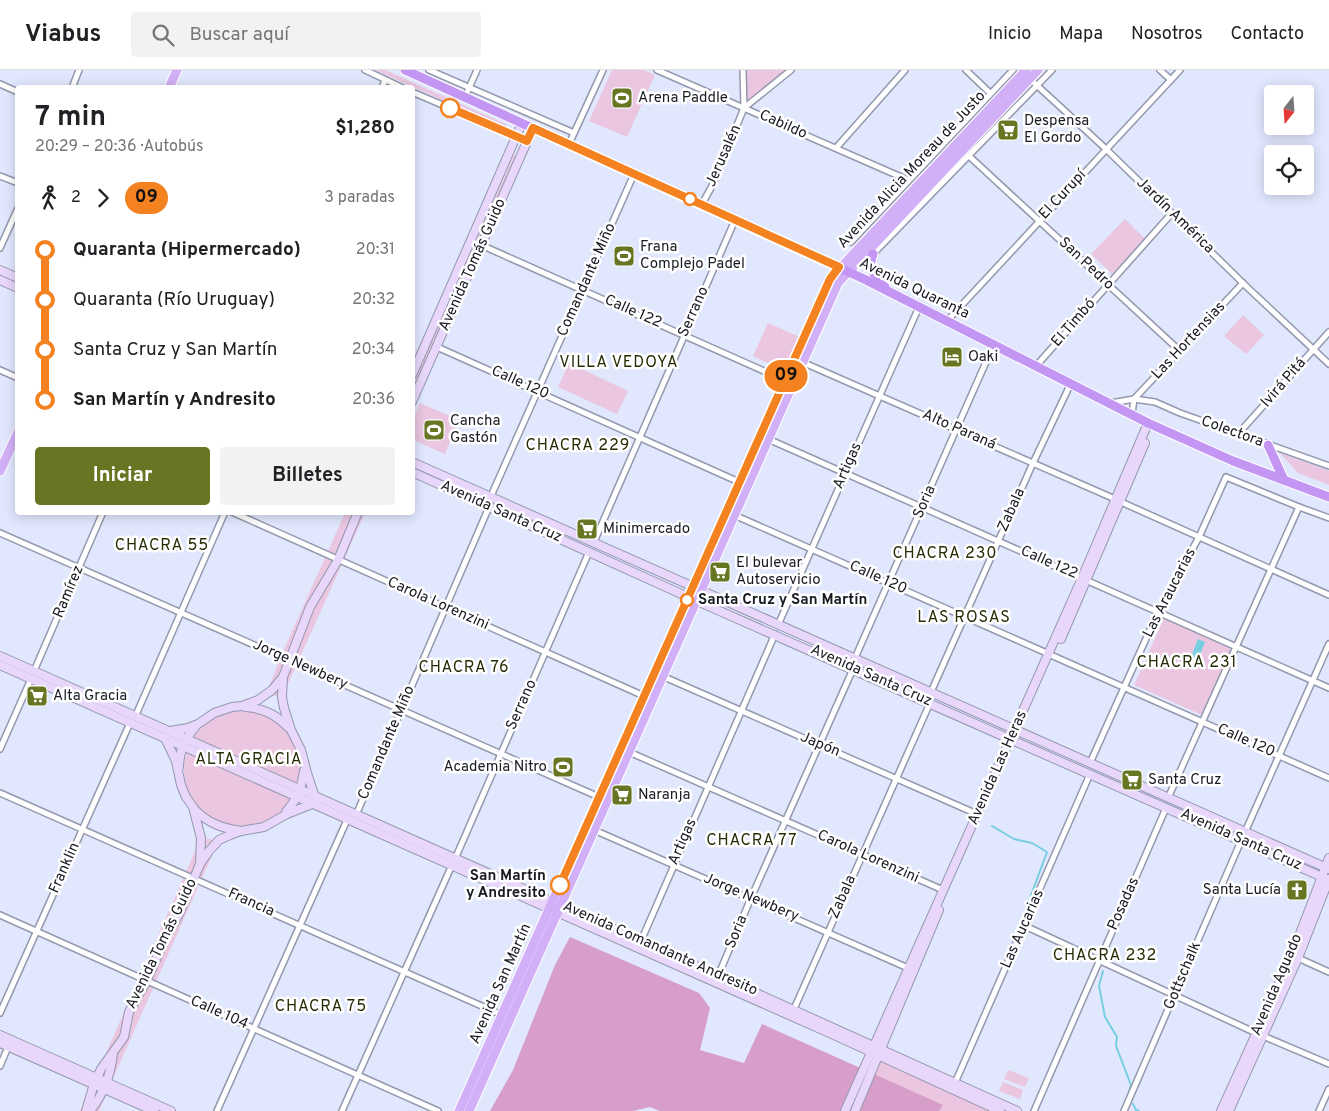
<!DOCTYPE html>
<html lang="es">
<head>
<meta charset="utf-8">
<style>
  body { margin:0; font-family:Overpass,sans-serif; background:#f2f2f2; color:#202124; height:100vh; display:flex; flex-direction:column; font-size:19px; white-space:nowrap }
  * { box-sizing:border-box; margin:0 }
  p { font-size:16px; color:#757577 }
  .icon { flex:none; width:28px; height:28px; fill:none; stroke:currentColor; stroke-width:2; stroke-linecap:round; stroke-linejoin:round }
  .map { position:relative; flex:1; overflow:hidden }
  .details { position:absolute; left:15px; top:15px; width:400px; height:430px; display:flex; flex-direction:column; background:#fff; border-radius:5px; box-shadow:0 2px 12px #0003 }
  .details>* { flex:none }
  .badge { padding:0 10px; border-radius:16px; font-size:18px; line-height:32px }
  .needle { width:32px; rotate:197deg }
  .tools { position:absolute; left:1264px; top:15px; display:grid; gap:10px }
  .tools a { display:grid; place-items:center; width:50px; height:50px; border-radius:5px; background:#fff; box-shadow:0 2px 12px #0003; font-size:25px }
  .map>.badge { position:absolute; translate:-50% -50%; box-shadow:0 0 0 2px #fff }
  .legs { display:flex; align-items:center; gap:8px; height:55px; padding:0 20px; font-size:16px }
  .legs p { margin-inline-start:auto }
  .headline { display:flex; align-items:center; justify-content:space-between; height:85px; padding:0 20px }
  h1 { font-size:28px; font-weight:700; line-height:38px }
  .button { display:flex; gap:10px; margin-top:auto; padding:10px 20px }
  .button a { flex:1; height:58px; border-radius:5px; background:#677623; color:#fff; font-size:20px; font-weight:700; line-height:58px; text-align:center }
  .button a+a { background:#f2f2f2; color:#202124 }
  ul { padding:0 20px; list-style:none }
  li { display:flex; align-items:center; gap:18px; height:50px; font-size:19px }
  li i { display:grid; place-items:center; width:8px; height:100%; margin:0 6px; background:currentColor }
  li i::after { content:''; width:12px; height:12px; margin:-6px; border:4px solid; border-radius:50%; background:#fff }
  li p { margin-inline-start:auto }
  li:first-child i { background:linear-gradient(#0000 50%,currentColor 0) }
  li:last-child i { background:linear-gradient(currentColor 50%,#0000 0) }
  header { display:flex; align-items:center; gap:30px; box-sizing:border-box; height:70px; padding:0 25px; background:#fff; border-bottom:1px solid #e0e0e0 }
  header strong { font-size:24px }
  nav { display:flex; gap:28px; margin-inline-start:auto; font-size:18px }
  .search { width:350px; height:45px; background:#f2f2f2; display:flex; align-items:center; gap:12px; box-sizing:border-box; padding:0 18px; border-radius:5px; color:#757577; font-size:19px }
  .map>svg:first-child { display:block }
  .green { fill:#eac6e1 }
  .forest { fill:#d79ec9 }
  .water { fill:#76cfe0 }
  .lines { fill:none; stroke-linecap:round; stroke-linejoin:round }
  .stream { stroke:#76cfe0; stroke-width:2 }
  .minor-casing { stroke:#9398ad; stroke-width:8 }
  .secondary-casing { stroke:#9398ad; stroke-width:10 }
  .primary-casing { stroke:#fff; stroke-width:11 }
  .trunk-casing { stroke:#fff; stroke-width:11 }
  .minor { stroke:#fff; stroke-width:5 }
  .secondary { stroke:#e8d7fb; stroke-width:8 }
  .primary { stroke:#d2b0f7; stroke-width:9 }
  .trunk { stroke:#c396f4; stroke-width:9 }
  .line-1-casing { stroke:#fff; stroke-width:11 }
  .line-1 { stroke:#f58220; stroke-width:8 }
  .stop-1-dot { fill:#fff; stroke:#f58220; stroke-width:2.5 }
  .labels { text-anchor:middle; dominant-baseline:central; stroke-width:5; stroke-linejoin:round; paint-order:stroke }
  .poi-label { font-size:15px; fill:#191b22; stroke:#fff; text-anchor:start }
  .street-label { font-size:15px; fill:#191b22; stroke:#fff }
  .stop-label { font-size:15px; font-weight:bold; fill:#191b22; stroke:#fff; text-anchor:start }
  .neighbourhood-label { font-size:16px; letter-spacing:1px; fill:#262d05; stroke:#fff }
</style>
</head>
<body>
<header>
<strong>Viabus</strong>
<div class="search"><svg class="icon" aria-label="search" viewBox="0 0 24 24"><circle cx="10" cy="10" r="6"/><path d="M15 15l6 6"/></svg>Buscar aquí</div>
<nav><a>Inicio</a><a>Mapa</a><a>Nosotros</a><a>Contacto</a></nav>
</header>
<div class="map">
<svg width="1329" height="1041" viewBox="0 0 1329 1041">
  <rect width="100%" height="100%" fill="#e1e7fd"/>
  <g class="green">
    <path d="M375 0H385L506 54 507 57 505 58Z"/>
    <path d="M612 0H644L655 5 627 67 589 51Z"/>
    <path d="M744 0H787L745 36Z"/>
    <path d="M514 85 518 87 413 326V314Z"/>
    <path d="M1125 149 1146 170 1112 204 1091 184Z"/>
    <path d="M1243 245 1264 265 1246 284 1224 266Z"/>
    <path d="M768 253 800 267 788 297 783 300 753 286Z"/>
    <path d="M569 293 628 321 617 344 558 317Z"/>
    <path d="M420 333 459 350 445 384 413 370V350Z"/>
    <path d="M1280 383 1329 401V415L1298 403Z"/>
    <path d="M345 443H365L282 627 266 625 281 586Z"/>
    <path d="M1164 548 1232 577 1202 645 1134 615Z"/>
    <circle cx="242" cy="699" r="58"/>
    <path d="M201 768 219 770 110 1015 167 1041H160L109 1018 99 1041H80L93 1012 0 969V966L95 1008Z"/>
    <path d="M878 988 995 1041H855Z"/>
    <path d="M1008 1000 1029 1008 1025 1017 1004 1009Z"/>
    <path d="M1003 1012 1023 1020 1020 1029 999 1021Z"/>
  </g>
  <path class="forest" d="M570 867 699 923 710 938 700 980 744 993 762 954 943 1035 939 1041H660L650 1037 633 1041H490L513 1000 555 895Z"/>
  <path class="water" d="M1198 569 1205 572 1198 590 1191 587Z"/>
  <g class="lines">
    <g class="stream">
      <path d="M992 756 1014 769 1032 773 1047 782 1019 858V861"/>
      <path d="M1103 901 1099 916 1105 947 1117 967 1116 976 1131 1015 1128 1025"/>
      <path d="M1133 1034 1136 1040 1139 1041"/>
    </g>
    <g class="minor-casing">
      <g id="minor">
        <path d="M365 0 403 18"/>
        <path d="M429 0 574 63"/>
        <path d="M657 0 908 110"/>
        <path d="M743 0 744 38"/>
        <path d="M966 0 990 23"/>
        <path d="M1160 0 1171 10"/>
        <path d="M1029 8 1106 79 1248 218 1329 294"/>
        <path d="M0 14 18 22"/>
        <path d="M72 18 79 0"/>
        <path d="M382 18 385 10"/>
        <path d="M412 22 527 71"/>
        <path d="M465 27 477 0"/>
        <path d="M569 74 603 0"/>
        <path d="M836 78 905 0"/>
        <path d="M969 86 1180 281"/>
        <path d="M0 106 18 113"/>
        <path d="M702 134 712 116 744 38 791 0"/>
        <path d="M851 172 1013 0"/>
        <path d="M481 175 784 310"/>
        <path d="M0 178 18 138"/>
        <path d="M873 184 1052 0"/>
        <path d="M947 251 1180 0"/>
        <path d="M437 277 739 412"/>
        <path d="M802 292 1115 429"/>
        <path d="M1036 296 1172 143"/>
        <path d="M0 300 18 308"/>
        <path d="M1111 333 1134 329 1155 332 1180 343 1329 396"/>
        <path d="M1132 344 1134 329 1243 213"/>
        <path d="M1239 363 1329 262"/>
        <path d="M768 369 1329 618"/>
        <path d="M491 426 634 104"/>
        <path d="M1121 432 1329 525"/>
        <path d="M232 442 644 626"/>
        <path d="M734 445 1049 584"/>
        <path d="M0 463 599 727"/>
        <path d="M594 472 735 150"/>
        <path d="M778 555 919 237"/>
        <path d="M1053 586 1329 708"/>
        <path d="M855 588 994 274"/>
        <path d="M34 601 103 442"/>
        <path d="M662 606 977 744"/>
        <path d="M931 622 1033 393 1071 313"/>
        <path d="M135 647 225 442"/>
        <path d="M0 679 31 609"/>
        <path d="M629 682 943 820"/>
        <path d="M1090 693 1158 542 1199 467 1226 407 1299 437 1329 448"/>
        <path d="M0 723 502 945"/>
        <path d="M1168 728 1299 437"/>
        <path d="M356 745 489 437"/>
        <path d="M594 760 908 898"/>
        <path d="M1245 762 1329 574"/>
        <path d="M455 789 589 482"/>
        <path d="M0 845 438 1041"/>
        <path d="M1025 856 1256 963"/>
        <path d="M641 871 775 564"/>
        <path d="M1298 888 1329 902"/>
        <path d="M718 906 751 828 853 599"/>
        <path d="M794 939 930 633"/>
        <path d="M0 943 130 653"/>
        <path d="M1263 966 1329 994"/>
        <path d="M0 996 8 977"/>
        <path d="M955 1013 1090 704"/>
        <path d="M217 1041 347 750"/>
        <path d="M342 1041 452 795"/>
        <path d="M1034 1041 1166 738"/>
        <path d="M1124 1041 1241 771"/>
        <path d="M1319 1041 1329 1019"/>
      </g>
    </g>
    <g class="secondary-casing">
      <g id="secondary">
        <path d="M0 200 18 208"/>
        <path d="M0 210 18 218"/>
        <path d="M412 305 522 53"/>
        <path d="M412 332 533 58"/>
        <path d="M412 392 1329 799"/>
        <path d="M412 402 688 527 1329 810"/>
        <path d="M1061 569 1145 373"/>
        <path d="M0 586 641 871 1017 1041"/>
        <path d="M0 595 834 965 1000 1041"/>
        <path d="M283 607 282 627 284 638 291 660 301 680 307 703 315 727"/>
        <path d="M245 637C262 638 277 645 288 657"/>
        <path d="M170 661 188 658 198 654 214 643 232 637 242 636 258 630 272 620 283 607 310 537 338 490 358 442"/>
        <path d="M165 668 176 691 181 715 186 727 193 737 201 768 200 794"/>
        <path d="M179 697C179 681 186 667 196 656"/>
        <path d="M194 739C208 753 221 758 241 761"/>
        <path d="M286 742C297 730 302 717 304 701"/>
        <path d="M0 965 171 1041"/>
        <path d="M0 973 154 1041"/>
        <path d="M86 1041 94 1014 101 999 124 967 129 942 147 910 165 869 179 844 200 794 209 781 219 770 230 765 241 761 264 757 287 744 312 734"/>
        <path d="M90 1041C104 1023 110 1007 113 984"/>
        <path d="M845 1041 1082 508 1148 353"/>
        <path d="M855 1041 939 840"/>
        <path d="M1221 1041 1291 887 1329 788"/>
        <path d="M1229 1041 1298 888 1329 809"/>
      </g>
    </g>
    <g class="primary-casing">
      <g id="primary">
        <path d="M169 18 177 0"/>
        <path d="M0 401 18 362"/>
        <path d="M459 1041 830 209 1026 0"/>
        <path d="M469 1041 838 213 1038 0"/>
      </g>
    </g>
    <g class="trunk-casing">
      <g id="trunk">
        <path d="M405 0 864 209 1148 353 1233 391 1329 427"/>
        <path d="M873 184C867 198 875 207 885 217"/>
        <path d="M1268 375 1284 410"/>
      </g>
    </g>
    <use href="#minor" class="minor"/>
    <use href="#secondary" class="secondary"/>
    <use href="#primary" class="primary"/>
    <use href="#trunk" class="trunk"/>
  </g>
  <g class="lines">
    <g class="line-1-casing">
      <path id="line-1" d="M450 38 527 71 533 58 839 197 830 209 560 815"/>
    </g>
    <use href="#line-1" class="line-1"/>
  </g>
  <defs>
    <g id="stadium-square" transform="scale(1.125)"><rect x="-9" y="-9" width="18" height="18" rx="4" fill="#677623" stroke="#fff"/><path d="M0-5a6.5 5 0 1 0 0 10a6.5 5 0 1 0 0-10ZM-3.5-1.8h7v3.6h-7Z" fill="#fff"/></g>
    <g id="supermarket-square" transform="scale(1.125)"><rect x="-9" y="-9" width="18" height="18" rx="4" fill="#677623" stroke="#fff"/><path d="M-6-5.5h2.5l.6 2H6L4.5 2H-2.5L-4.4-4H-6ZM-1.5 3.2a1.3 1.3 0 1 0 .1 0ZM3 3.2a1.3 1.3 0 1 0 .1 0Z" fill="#fff"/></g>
    <g id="hotel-square" transform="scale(1.125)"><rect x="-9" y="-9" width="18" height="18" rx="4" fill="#677623" stroke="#fff"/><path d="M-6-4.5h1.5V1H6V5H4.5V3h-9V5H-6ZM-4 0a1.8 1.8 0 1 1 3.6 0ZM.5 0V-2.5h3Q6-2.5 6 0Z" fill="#fff"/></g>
    <g id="church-square" transform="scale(1.125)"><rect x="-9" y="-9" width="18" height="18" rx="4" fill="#677623" stroke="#fff"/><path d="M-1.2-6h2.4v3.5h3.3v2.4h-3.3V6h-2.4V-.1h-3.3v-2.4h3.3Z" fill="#fff"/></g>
  </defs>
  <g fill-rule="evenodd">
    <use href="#stadium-square" x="622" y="28"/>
    <use href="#supermarket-square" x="1008" y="60"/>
    <use href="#stadium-square" x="624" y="186"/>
    <use href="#hotel-square" x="952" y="287"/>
    <use href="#stadium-square" x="434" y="360"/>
    <use href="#supermarket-square" x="587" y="459"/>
    <use href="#supermarket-square" x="720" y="502"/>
    <use href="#supermarket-square" x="37" y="626"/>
    <use href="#stadium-square" x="563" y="697"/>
    <use href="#supermarket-square" x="1132" y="710"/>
    <use href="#supermarket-square" x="622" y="725"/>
    <use href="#church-square" x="1297" y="820"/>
  </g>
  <g class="stop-1-dot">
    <circle cx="450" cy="38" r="9"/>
    <circle cx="690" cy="129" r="6"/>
    <circle cx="687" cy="530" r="6"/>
    <circle cx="560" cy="815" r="9"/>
  </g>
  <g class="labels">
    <g class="poi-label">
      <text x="638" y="28">Arena Paddle</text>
      <text x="1024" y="51">Despensa<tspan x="1024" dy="17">El Gordo</tspan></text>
      <text x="640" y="177">Frana<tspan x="640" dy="17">Complejo Padel</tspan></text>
      <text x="968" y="287">Oaki</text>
      <text x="450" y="351">Cancha<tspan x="450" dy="17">Gastón</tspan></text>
      <text x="603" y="459">Minimercado</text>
      <text x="736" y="493">El bulevar<tspan x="736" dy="17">Autoservicio</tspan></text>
      <text x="53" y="626">Alta Gracia</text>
      <text x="547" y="697" text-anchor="end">Academia Nitro</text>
      <text x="1148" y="710">Santa Cruz</text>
      <text x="638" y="725">Naranja</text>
      <text x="1281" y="820" text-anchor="end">Santa Lucía</text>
    </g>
    <g class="street-label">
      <text transform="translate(783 55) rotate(24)">Cabildo</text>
      <text transform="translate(724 86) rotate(-66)">Jerusalén</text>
      <text transform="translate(912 100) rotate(-47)">Avenida Alicia Moreau de Justo</text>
      <text transform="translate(1063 125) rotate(-47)">El Curupí</text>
      <text transform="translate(1175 146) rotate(44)">Jardín América</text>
      <text transform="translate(1086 194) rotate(43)">San Pedro</text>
      <text transform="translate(473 195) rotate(-66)">Avenida Tomás Guido</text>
      <text transform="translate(587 210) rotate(-66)">Comandante Miño</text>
      <text transform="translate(914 219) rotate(26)">Avenida Quaranta</text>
      <text transform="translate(633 242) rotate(24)">Calle 122</text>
      <text transform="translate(694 242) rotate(-66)">Serrano</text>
      <text transform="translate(1074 253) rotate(-49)">El Timbó</text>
      <text transform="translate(1189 271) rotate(-47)">Las Hortensias</text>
      <text transform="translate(520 313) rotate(24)">Calle 120</text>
      <text transform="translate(1284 313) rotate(-49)">Ivirá Pitá</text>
      <text transform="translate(959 360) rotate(24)">Alto Paraná</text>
      <text transform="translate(1232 362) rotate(20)">Colectora</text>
      <text transform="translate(848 396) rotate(-66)">Artigas</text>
      <text transform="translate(925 432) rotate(-66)">Soria</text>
      <text transform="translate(1012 440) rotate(-66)">Zabala</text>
      <text transform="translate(501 442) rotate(24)">Avenida Santa Cruz</text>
      <text transform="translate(1049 493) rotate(24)">Calle 122</text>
      <text transform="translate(878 508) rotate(24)">Calle 120</text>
      <text transform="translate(69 522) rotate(-67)">Ramírez</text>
      <text transform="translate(1170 523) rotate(-63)">Las Araucarias</text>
      <text transform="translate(438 534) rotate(24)">Carola Lorenzini</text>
      <text transform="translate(300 595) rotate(24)">Jorge Newbery</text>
      <text transform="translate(871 606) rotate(24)">Avenida Santa Cruz</text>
      <text transform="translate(522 635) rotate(-66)">Serrano</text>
      <text transform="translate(1246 671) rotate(24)">Calle 120</text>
      <text transform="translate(387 673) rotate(-67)">Comandante Miño</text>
      <text transform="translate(820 675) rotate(23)">Japón</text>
      <text transform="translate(998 698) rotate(-66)">Avenida Las Heras</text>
      <text transform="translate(1241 770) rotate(24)">Avenida Santa Cruz</text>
      <text transform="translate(683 772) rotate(-66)">Artigas</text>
      <text transform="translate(868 787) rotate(24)">Carola Lorenzini</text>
      <text transform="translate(65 798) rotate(-66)">Franklin</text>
      <text transform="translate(843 827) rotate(-66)">Zabala</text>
      <text transform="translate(751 828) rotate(23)">Jorge Newbery</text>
      <text transform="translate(251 833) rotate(24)">Francia</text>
      <text transform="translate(1124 834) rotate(-66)">Posadas</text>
      <text transform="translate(1023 859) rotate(-66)">Las Aucarias</text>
      <text transform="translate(737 862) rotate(-67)">Soria</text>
      <text transform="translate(162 874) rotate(-64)">Avenida Tomás Guido</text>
      <text transform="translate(660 879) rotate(24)">Avenida Comandante Andresito</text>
      <text transform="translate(1183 906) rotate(-67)">Gottschalk</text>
      <text transform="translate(501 914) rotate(-66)">Avenida San Martín</text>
      <text transform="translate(1277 915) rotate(-67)">Avenida Aguado</text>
      <text transform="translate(219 943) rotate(24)">Calle 104</text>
    </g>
    <g class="stop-label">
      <text x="698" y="530">Santa Cruz y San Martín</text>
      <text x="546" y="806" text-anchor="end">San Martín<tspan x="546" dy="17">y Andresito</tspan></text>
    </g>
    <g class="neighbourhood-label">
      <text x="619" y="293">VILLA VEDOYA</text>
      <text x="578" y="376">CHACRA 229</text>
      <text x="162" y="476">CHACRA 55</text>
      <text x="945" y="484">CHACRA 230</text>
      <text x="964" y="548">LAS ROSAS</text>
      <text x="1187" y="593">CHACRA 231</text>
      <text x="464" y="598">CHACRA 76</text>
      <text x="249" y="690">ALTA GRACIA</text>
      <text x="752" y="771">CHACRA 77</text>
      <text x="1105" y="886">CHACRA 232</text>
      <text x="321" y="937">CHACRA 75</text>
    </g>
  </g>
</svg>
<div class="tools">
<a><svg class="needle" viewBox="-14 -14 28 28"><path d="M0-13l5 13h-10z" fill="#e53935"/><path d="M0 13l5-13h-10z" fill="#757577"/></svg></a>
<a><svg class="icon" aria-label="locate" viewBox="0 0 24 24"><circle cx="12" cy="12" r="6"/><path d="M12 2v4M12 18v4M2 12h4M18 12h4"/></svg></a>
</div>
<b class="badge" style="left:786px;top:306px;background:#f58220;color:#111">09</b>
<section class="details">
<div class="headline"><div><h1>7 min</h1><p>20:29 – 20:36 · Autobús</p></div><b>$1,280</b></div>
<div class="legs"><svg class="icon" aria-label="walk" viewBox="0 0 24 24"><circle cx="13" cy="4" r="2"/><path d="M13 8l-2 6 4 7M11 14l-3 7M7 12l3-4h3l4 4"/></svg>2<svg class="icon" aria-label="forward" viewBox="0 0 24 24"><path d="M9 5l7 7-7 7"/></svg><b class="badge" style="background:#f58220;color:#111">09</b><p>3 paradas</p></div>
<ul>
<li><i style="color:#f58220"></i><b>Quaranta (Hipermercado)</b><p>20:31</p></li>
<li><i style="color:#f58220"></i><span>Quaranta (Río Uruguay)</span><p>20:32</p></li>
<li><i style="color:#f58220"></i><span>Santa Cruz y San Martín</span><p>20:34</p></li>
<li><i style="color:#f58220"></i><b>San Martín y Andresito</b><p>20:36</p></li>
</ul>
<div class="button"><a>Iniciar</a><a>Billetes</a></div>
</section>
</div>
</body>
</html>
